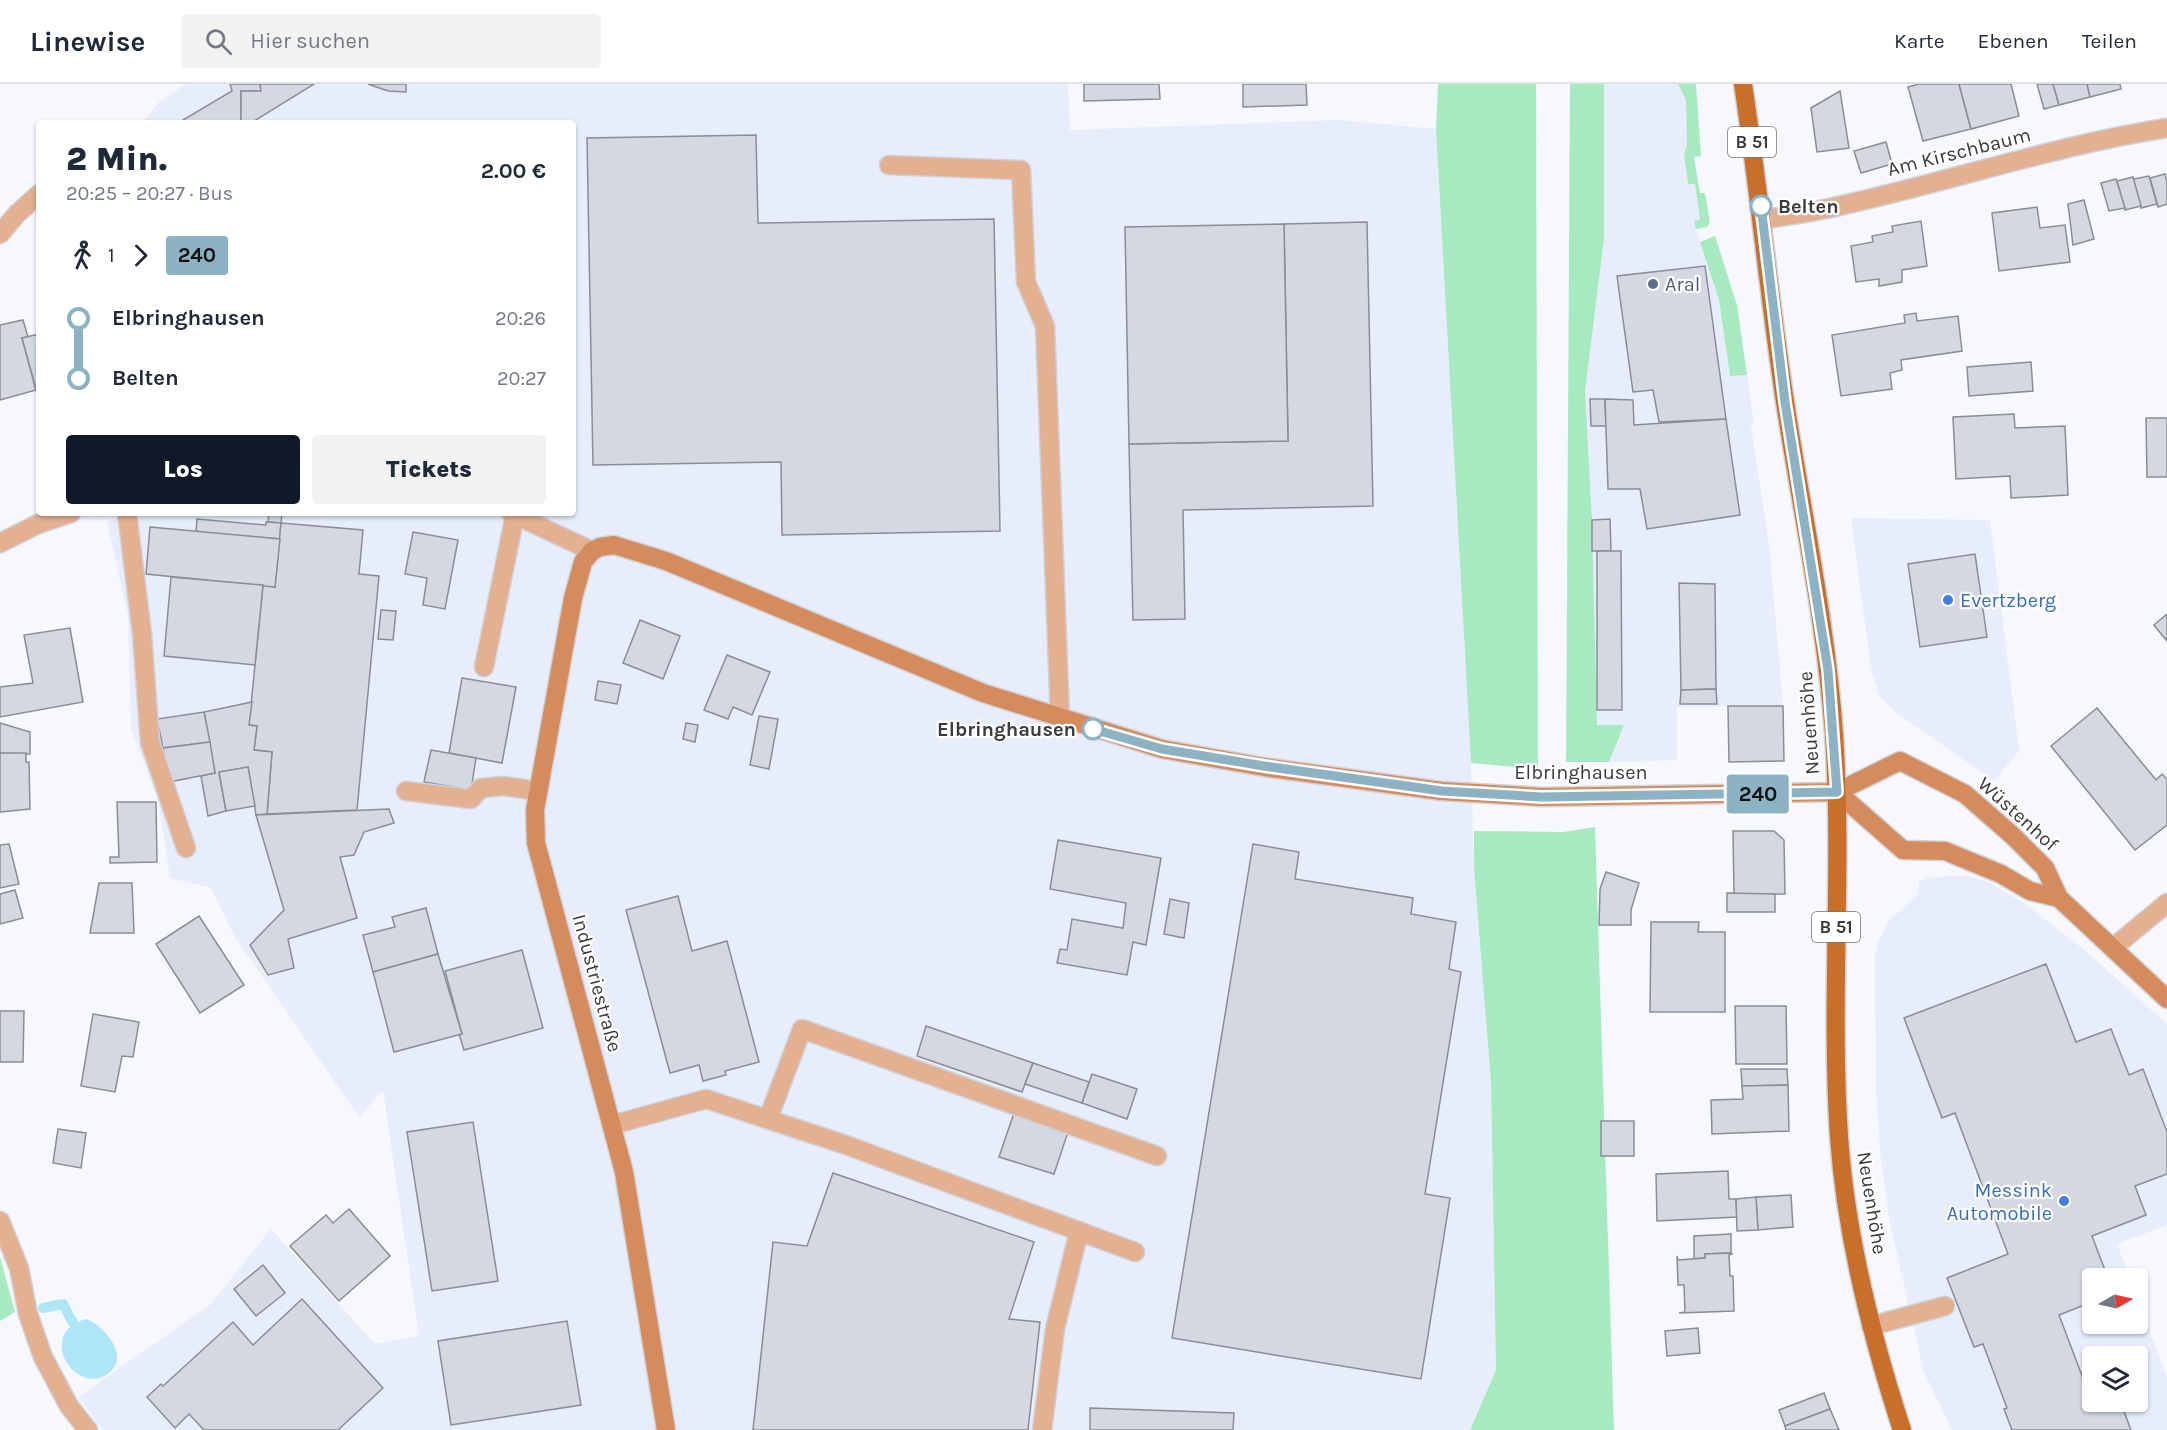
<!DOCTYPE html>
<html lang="de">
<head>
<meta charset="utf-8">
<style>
  body { margin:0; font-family:Karla,sans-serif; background:#f2f2f3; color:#1f2937; height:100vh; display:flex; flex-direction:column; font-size:22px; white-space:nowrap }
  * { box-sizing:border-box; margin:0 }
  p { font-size:20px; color:#747a83 }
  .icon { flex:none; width:33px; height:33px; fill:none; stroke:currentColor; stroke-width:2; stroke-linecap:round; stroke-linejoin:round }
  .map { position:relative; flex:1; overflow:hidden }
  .sheet { position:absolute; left:36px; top:36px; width:540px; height:396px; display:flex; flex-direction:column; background:#fff; border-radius:6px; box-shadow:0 2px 4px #0004 }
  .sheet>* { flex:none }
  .badge { padding:0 12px; border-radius:4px; font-size:21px; line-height:39px }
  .needle { width:39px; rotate:81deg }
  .fabs { position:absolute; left:2082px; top:1184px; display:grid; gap:12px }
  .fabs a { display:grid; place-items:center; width:66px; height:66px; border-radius:6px; background:#fff; box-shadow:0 2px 4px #0004; font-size:30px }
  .map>.badge { position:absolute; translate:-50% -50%; box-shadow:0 0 0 3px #fff }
  .legs { display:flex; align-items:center; gap:9px; height:66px; padding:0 30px; font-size:20px }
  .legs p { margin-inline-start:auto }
  .summary { display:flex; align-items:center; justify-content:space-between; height:102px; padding:0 30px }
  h1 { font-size:33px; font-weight:800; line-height:45px }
  .cta { display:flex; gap:12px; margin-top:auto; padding:12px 30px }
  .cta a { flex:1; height:69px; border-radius:6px; background:#111827; color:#fff; font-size:24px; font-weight:800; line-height:69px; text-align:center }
  .cta a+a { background:#f2f2f3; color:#1f2937 }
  ul { padding:0 30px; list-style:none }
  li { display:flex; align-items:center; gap:21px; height:60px; font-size:22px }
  li i { display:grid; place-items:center; width:9px; height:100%; margin:0 8px; background:currentColor }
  li i::after { content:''; width:15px; height:15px; margin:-8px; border:4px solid; border-radius:50%; background:#fff }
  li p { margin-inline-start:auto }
  li:first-child i { background:linear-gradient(#0000 50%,currentColor 0) }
  li:last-child i { background:linear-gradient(currentColor 50%,#0000 0) }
  header { display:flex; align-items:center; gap:36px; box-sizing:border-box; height:84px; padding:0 30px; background:#fff; border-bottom:2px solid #e0e1e3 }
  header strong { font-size:28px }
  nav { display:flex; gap:33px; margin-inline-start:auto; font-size:21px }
  .search { width:420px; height:54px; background:#f2f2f3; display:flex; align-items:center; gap:15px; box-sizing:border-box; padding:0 21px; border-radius:6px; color:#747a83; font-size:22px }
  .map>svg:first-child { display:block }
  .built { fill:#e7edfa; fill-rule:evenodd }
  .green { fill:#a7eac1 }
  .water { fill:#aee6f7 }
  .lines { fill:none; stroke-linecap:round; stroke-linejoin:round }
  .stream { stroke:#aee6f7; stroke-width:10 }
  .building { fill:#d4d8e2; stroke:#898d96; stroke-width:1.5 }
  .lane-casing { stroke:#d0d2d8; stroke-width:21 }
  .street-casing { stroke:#d0d2d8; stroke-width:21 }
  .secondary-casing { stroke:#d0d2d8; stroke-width:21 }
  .primary-casing { stroke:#d0d2d8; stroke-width:21 }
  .lane { stroke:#e3b091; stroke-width:18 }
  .street { stroke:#e3b091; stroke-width:18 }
  .secondary { stroke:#d58b5b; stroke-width:18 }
  .primary { stroke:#c96f2c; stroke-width:18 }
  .line-1-casing { stroke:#fff; stroke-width:14 }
  .line-1 { stroke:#8db2c3; stroke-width:9 }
  .stop-1-dot { fill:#fff; stroke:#8db2c3; stroke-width:3 }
  .service-dot { fill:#5c6f8a; stroke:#fff; stroke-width:2 }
  .shop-dot { fill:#3f7fe0; stroke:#fff; stroke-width:2 }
  .labels { text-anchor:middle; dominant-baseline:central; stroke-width:4.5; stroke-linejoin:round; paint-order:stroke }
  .shield { fill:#fff; stroke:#747578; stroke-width:1.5 }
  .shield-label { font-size:18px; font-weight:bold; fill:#393a3e }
  .street-label { font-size:20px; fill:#393a3e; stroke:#fff }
  .stop-label { font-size:20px; font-weight:bold; fill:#393a3e; stroke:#fff; text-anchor:start }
  .service-label { font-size:20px; fill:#4e5e75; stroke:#fff; text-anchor:start }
  .shop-label { font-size:20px; fill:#366cbe; stroke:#fff; text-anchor:start }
</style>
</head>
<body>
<header>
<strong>Linewise</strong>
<div class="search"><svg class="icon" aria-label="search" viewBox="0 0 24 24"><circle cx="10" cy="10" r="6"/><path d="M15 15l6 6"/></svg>Hier suchen</div>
<nav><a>Karte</a><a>Ebenen</a><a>Teilen</a></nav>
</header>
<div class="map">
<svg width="2167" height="1346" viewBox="0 0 2167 1346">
  <rect width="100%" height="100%" fill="#f6f8fe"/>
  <g class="built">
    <path d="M186 0H1068L1070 46 1340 36 1436 45 1471 679 1474 785 1491 999 1496 1286 1470 1346H103L78 1313 211 1220 271 1145 375 1260 419 1252 383 1006 359 1033 235 853 211 804 170 794 159 720 131 644 128 532 107 438 132 429H573V39H142L159 18Z"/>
    <path d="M1604 0H1678L1686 16 1687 61 1684 70 1688 100H1695L1700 136 1694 138 1719 216 1730 292 1747 291 1754 340 1751 342 1769 460 1783 622 1677 623V676L1609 678 1624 642 1597 641 1592 436 1585 308 1604 155Z"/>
    <path d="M1851 434 1990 436 2019 667 1994 697 1894 627 1879 612 1871 584Z"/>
    <path d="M1962 791 1988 798 2027 821 2082 864 2167 940V1141L2117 1160 2130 1194H2092V1239H2138V1215L2167 1294V1346H1952L1924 1288 1890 1139 1881 1077 1876 1004 1875 874 1878 859 1888 838 1918 810 1919 798 1928 794ZM2092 1272H2138V1317H2092Z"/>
  </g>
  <g class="green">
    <path d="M1438 0H1536L1538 685 1471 679 1436 45Z"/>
    <path d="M1570 0H1604V155L1585 308 1592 436 1597 641H1624L1609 678H1566Z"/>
    <path d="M1678 0H1696L1701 72 1694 73 1700 109H1705L1710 138 1707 143 1696 145 1694 137 1700 136 1695 100H1688L1684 70 1687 61 1686 16Z"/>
    <path d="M1715 152 1737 221 1747 291 1730 292 1719 216 1700 158Z"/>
    <path d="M1595 743 1614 1346H1470L1496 1286 1491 999 1474 785V747L1563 748Z"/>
    <path d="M0 1173 15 1228 0 1237Z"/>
  </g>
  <path class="water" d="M86 1235C102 1240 128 1269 112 1286 80 1319 32 1250 86 1235Z"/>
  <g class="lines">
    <path class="stream" d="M43 1224 63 1220 73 1239"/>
  </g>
  <g class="building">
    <path d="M230 0H260L261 7H241V39H178L232 7Z"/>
    <path d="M260 0H314L251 39H241V7H261Z"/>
    <path d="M368 0H406V8L388 7Z"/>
    <path d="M1084 0H1159L1160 15 1084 17Z"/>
    <path d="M1243 0H1306L1307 21 1243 23Z"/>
    <path d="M1919 0H1959L1971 45 1923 57 1908 3Z"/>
    <path d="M1959 0H2011L2019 32 1971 45Z"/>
    <path d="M2037 0H2053L2059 21 2044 25Z"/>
    <path d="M2053 0H2087L2090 13 2059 21Z"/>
    <path d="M2087 0H2120L2121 5 2090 13Z"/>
    <path d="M1840 7 1849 64 1817 68 1811 24Z"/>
    <path d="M756 51 758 139 994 135 1000 447 782 451 781 378 593 381 587 54Z"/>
    <path d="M1886 58 1892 80 1861 89 1854 67Z"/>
    <path d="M2165 90 2167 98V120L2158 123 2150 94Z"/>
    <path d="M2149 92 2157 120 2141 124 2133 95Z"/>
    <path d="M2133 93 2141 122 2125 126 2117 97Z"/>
    <path d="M2116 95 2125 124 2109 127 2101 99Z"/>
    <path d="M2084 116 2094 155 2073 161 2068 120Z"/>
    <path d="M2037 123 2040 144 2065 141 2070 178 1999 187 1992 129Z"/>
    <path d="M1921 137 1927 182 1902 186V198L1879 202V195L1856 198 1851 162 1873 158 1872 152 1893 148 1892 142Z"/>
    <path d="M1367 138 1373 422 1183 426 1185 535 1133 536 1129 360 1288 357 1284 140Z"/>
    <path d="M1284 140 1288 357 1129 360 1125 143Z"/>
    <path d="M1705 182 1726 335 1659 338 1653 306 1633 308 1617 192Z"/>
    <path d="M1916 229 1917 237 1958 232 1962 267 1901 276 1902 286 1890 289 1892 305 1841 312 1832 251 1905 239 1904 231Z"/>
    <path d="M23 236 28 253 22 254 36 306 0 316V241Z"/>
    <path d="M39 250V316L22 254Z"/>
    <path d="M2031 278 2033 307 1969 312 1967 283Z"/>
    <path d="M1590 315H1605L1606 342H1591Z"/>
    <path d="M1605 315 1633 316 1634 341 1726 335 1740 431 1647 445 1640 405H1608Z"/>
    <path d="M2014 330 2015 344 2065 342 2068 411 2011 414 2010 392 1956 395 1953 333Z"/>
    <path d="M2146 334H2167V393H2147Z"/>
    <path d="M269 429H282L281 439 268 438Z"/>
    <path d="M197 435 266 441V438L281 439 280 455 196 448Z"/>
    <path d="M1610 435 1611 467H1592V436Z"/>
    <path d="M281 439 363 446 359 490 379 492 357 726 267 730 272 668 254 666 257 642 249 641 263 501 275 503Z"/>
    <path d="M150 443 280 455 275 503 146 490Z"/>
    <path d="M413 448 458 456 445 525 423 521 427 494 405 490Z"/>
    <path d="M1597 467H1621L1622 626H1597Z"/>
    <path d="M1975 470 1987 553 1920 563 1908 480Z"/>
    <path d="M171 493 263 501 255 581 164 572Z"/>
    <path d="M1679 499 1715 500 1716 605 1681 606Z"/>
    <path d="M381 526 396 527 393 556 378 555Z"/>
    <path d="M2167 530V557L2154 541Z"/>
    <path d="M640 536 680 552 663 595 623 579Z"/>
    <path d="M70 544 83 618 0 633V603L33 599 24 551Z"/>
    <path d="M727 571 770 588 752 631 733 623 728 635 704 626Z"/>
    <path d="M462 594 516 603 502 679 449 669Z"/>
    <path d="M598 597 621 601 617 620 595 616Z"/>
    <path d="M1716 605 1717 620H1680L1681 606Z"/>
    <path d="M252 618 249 641 257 642 254 666 272 668 267 730 256 731 248 683 219 688 226 727 208 732 201 692 215 689 204 628Z"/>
    <path d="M1728 622H1783L1784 677 1729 678Z"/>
    <path d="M2097 624 2156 696 2162 690 2167 695V741L2135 766 2051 662Z"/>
    <path d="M204 628 210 658 163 664 157 635Z"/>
    <path d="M759 632 778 635 769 685 750 681Z"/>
    <path d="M0 639 30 648V670L0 669Z"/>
    <path d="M686 639 698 641 695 658 683 655Z"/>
    <path d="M210 658 215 689 169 698 163 664Z"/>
    <path d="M431 666 476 674 471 706 424 698Z"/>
    <path d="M0 669H26V678H29L30 725 0 728Z"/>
    <path d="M248 683 255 722 226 727 219 688Z"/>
    <path d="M117 718H156L157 778 110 779V773H119Z"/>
    <path d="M389 725 394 739 364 748 354 771 340 773 357 834 288 855 294 884 268 891 250 861 284 826 256 731Z"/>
    <path d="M1733 747H1774L1784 756 1785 810 1734 811Z"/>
    <path d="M1058 756 1161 774 1146 861 1133 858 1127 891 1057 879 1060 865 1067 866 1072 835 1123 844 1126 819 1050 805Z"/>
    <path d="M9 760 19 800 0 804V761Z"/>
    <path d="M1253 760 1299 768 1295 795 1413 814 1411 830 1456 838 1449 885 1461 888 1425 1110 1450 1114 1421 1295 1172 1254Z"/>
    <path d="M1606 788 1639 799 1631 826V841H1599L1600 805Z"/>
    <path d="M99 799H132L134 849H90Z"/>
    <path d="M15 806 23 834 0 840V810Z"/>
    <path d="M1727 809 1775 810V828H1727Z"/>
    <path d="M678 812 692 867 727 857 759 978 725 987 726 991 703 997 699 981 670 989 626 826Z"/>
    <path d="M1170 815 1189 819 1184 854 1164 850Z"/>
    <path d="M426 824 438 870 373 888 363 851 395 843 392 833Z"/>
    <path d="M199 832 244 901 200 929 156 860Z"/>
    <path d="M1651 838H1699L1698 848H1725V928H1650Z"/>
    <path d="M522 866 543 944 464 966 459 950H462L445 887Z"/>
    <path d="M438 870 462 950 394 968 373 888Z"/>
    <path d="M2046 880 2076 958 2111 945 2129 991 2143 985 2167 1048V1090L2135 1102 2146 1131 2092 1152 2108 1194H2092V1218L2059 1231 2084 1297 2092 1293V1317H2120L2131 1346H2012L2004 1325 2007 1324 1983 1260 1974 1263 1947 1194 2008 1170 1955 1029 1942 1034 1904 934Z"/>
    <path d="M1735 922H1786L1787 980H1736Z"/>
    <path d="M0 927H24L23 978H0Z"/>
    <path d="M93 930 139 938 133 973 122 972 115 1008 81 1002Z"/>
    <path d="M926 942 1033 979 1022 1008 917 972Z"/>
    <path d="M1033 979 1089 998 1082 1019 1025 1000Z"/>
    <path d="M1741 985H1787L1788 1001 1742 1002Z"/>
    <path d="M1092 990 1137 1005 1127 1035 1082 1019Z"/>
    <path d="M1788 1001 1789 1047 1712 1050 1711 1016 1743 1015 1742 1002Z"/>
    <path d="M1014 1029 1068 1048 1054 1090 999 1073Z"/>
    <rect x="1601" y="1037" width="33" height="35"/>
    <path d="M473 1038 498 1197 432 1207 407 1048Z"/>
    <path d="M58 1045 86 1049 81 1084 53 1079Z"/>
    <path d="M1728 1087 1729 1115H1736L1737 1133 1657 1137 1656 1090Z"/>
    <path d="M833 1089 1034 1158 1009 1235 1040 1238 1028 1346H753L773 1158 807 1162Z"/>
    <path d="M1791 1111 1793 1143 1758 1146 1756 1113Z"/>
    <path d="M1756 1113 1758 1146 1737 1147 1736 1115Z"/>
    <path d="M349 1125 390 1172 339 1217 290 1162 326 1131 333 1139Z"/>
    <path d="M1731 1150V1169L1705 1170V1174L1694 1175V1152Z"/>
    <path d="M1731 1169 1732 1170 1729 1171 1730 1192H1733L1734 1227 1679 1229 1685 1228 1684 1201H1678L1677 1172 1678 1176 1705 1174V1170Z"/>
    <path d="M263 1181 285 1209 256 1232 234 1205Z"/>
    <path d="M302 1215 383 1304 338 1346H204L189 1330 175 1344 147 1313 161 1300 163 1302 233 1238 253 1261Z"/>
    <path d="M567 1237 581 1321 451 1341 438 1257Z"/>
    <path d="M1698 1244 1700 1269 1667 1272 1665 1247Z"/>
    <path d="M1824 1309 1830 1325 1785 1342 1779 1326Z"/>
    <path d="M1090 1324 1234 1329 1233 1346H1090Z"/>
    <path d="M1830 1325 1839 1346H1786L1785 1342Z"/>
  </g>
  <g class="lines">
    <g class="lane-casing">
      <g id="lane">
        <path d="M889 81 1021 86 1026 198 1045 242 1060 634"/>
        <path d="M0 150 17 130 39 110"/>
        <path d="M127 429 142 550 150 658 186 764"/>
        <path d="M484 583 515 431"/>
        <path d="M406 707 471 715 481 704 503 702 538 707"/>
        <path d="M768 1035 802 945 1157 1072"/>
        <path d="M612 1041 706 1015 846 1061 1135 1168"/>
        <path d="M1871 1242 1945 1222"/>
        <path d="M1042 1346 1055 1245 1079 1147"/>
      </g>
    </g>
    <g class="street-casing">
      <g id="street">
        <path d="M1762 136C1789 131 1816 128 1843 121 1951 97 2057 61 2167 44"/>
        <path d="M511 429 592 467"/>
        <path d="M0 459 38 440 71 429"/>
        <path d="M2114 863 2167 819"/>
        <path d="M0 1137 19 1184 28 1230 43 1273 69 1322 88 1346"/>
      </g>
    </g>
    <g class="secondary-casing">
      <g id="secondary">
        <path d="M1837 708 1903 766 1945 767 2001 790 2030 807 2059 814"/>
        <path d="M666 1346 624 1088 543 785 536 759 535 726 573 514 583 478 592 467 600 463 614 461 666 477 983 609 1162 665 1264 683 1441 707 1541 713 1837 708 1900 677 1965 710 2013 752 2045 784 2059 814 2167 915"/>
      </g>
    </g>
    <g class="primary-casing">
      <path id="primary" d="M1743 0C1759 106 1769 213 1785 318 1802 429 1826 538 1834 650 1843 784 1830 918 1839 1053 1846 1152 1871 1251 1902 1346"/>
    </g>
    <use href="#lane" class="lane"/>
    <use href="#street" class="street"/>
    <use href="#secondary" class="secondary"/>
    <use href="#primary" class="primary"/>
  </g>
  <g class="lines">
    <g class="line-1-casing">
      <path id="line-1" d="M1093 645 1162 665 1264 682 1442 707 1541 713 1837 708 1828 586 1785 318 1761 122"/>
    </g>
    <use href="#line-1" class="line-1"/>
  </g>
  <g class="stop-1-dot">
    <circle cx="1761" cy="122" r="10"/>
    <circle cx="1093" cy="645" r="10"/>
  </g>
  <circle class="service-dot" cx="1653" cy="200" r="6"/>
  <g class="shop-dot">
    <circle cx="1948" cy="516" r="6"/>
    <circle cx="2064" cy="1117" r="6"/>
  </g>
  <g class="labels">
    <g class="shield">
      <rect x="1728" y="43" width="48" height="30" rx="4.5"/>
      <rect x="1812" y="828" width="48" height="30" rx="4.5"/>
    </g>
    <g class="shield-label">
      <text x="1752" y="58">B 51</text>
      <text x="1836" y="843">B 51</text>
    </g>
    <g class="street-label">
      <text transform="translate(1959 68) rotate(-14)">Am Kirschbaum</text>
      <text transform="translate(1809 639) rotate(-94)">Neuenhöhe</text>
      <text x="1581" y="688">Elbringhausen</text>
      <text transform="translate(2018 730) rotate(42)">Wüstenhof</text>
      <text transform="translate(597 899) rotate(75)">Industriestraße</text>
      <text transform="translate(1872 1119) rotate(81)">Neuenhöhe</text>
    </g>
    <g class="stop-label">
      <text x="1778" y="122">Belten</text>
      <text x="1076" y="645" text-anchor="end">Elbringhausen</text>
    </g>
    <g class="service-label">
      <text x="1665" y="200">Aral</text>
    </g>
    <g class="shop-label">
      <text x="1960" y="516">Evertzberg</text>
      <text x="2052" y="1106" text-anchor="end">Messink<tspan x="2052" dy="23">Automobile</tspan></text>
    </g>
  </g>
</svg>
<div class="fabs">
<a><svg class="needle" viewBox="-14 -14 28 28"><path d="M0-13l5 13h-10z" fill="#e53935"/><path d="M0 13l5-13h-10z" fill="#747a83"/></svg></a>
<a><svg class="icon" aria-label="layers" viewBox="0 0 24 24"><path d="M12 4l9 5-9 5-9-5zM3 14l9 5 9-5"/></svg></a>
</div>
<b class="badge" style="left:1758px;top:710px;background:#8db2c3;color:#111">240</b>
<section class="sheet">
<div class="summary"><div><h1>2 Min.</h1><p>20:25 – 20:27 · Bus</p></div><b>2.00 €</b></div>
<div class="legs"><svg class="icon" aria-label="walk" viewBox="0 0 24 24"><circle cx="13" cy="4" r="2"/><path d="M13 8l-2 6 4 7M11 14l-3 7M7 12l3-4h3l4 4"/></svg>1<svg class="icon" aria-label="forward" viewBox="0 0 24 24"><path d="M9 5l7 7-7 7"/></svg><b class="badge" style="background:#8db2c3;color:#111">240</b></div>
<ul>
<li><i style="color:#8db2c3"></i><b>Elbringhausen</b><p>20:26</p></li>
<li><i style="color:#8db2c3"></i><b>Belten</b><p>20:27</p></li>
</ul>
<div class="cta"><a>Los</a><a>Tickets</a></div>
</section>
</div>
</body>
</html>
